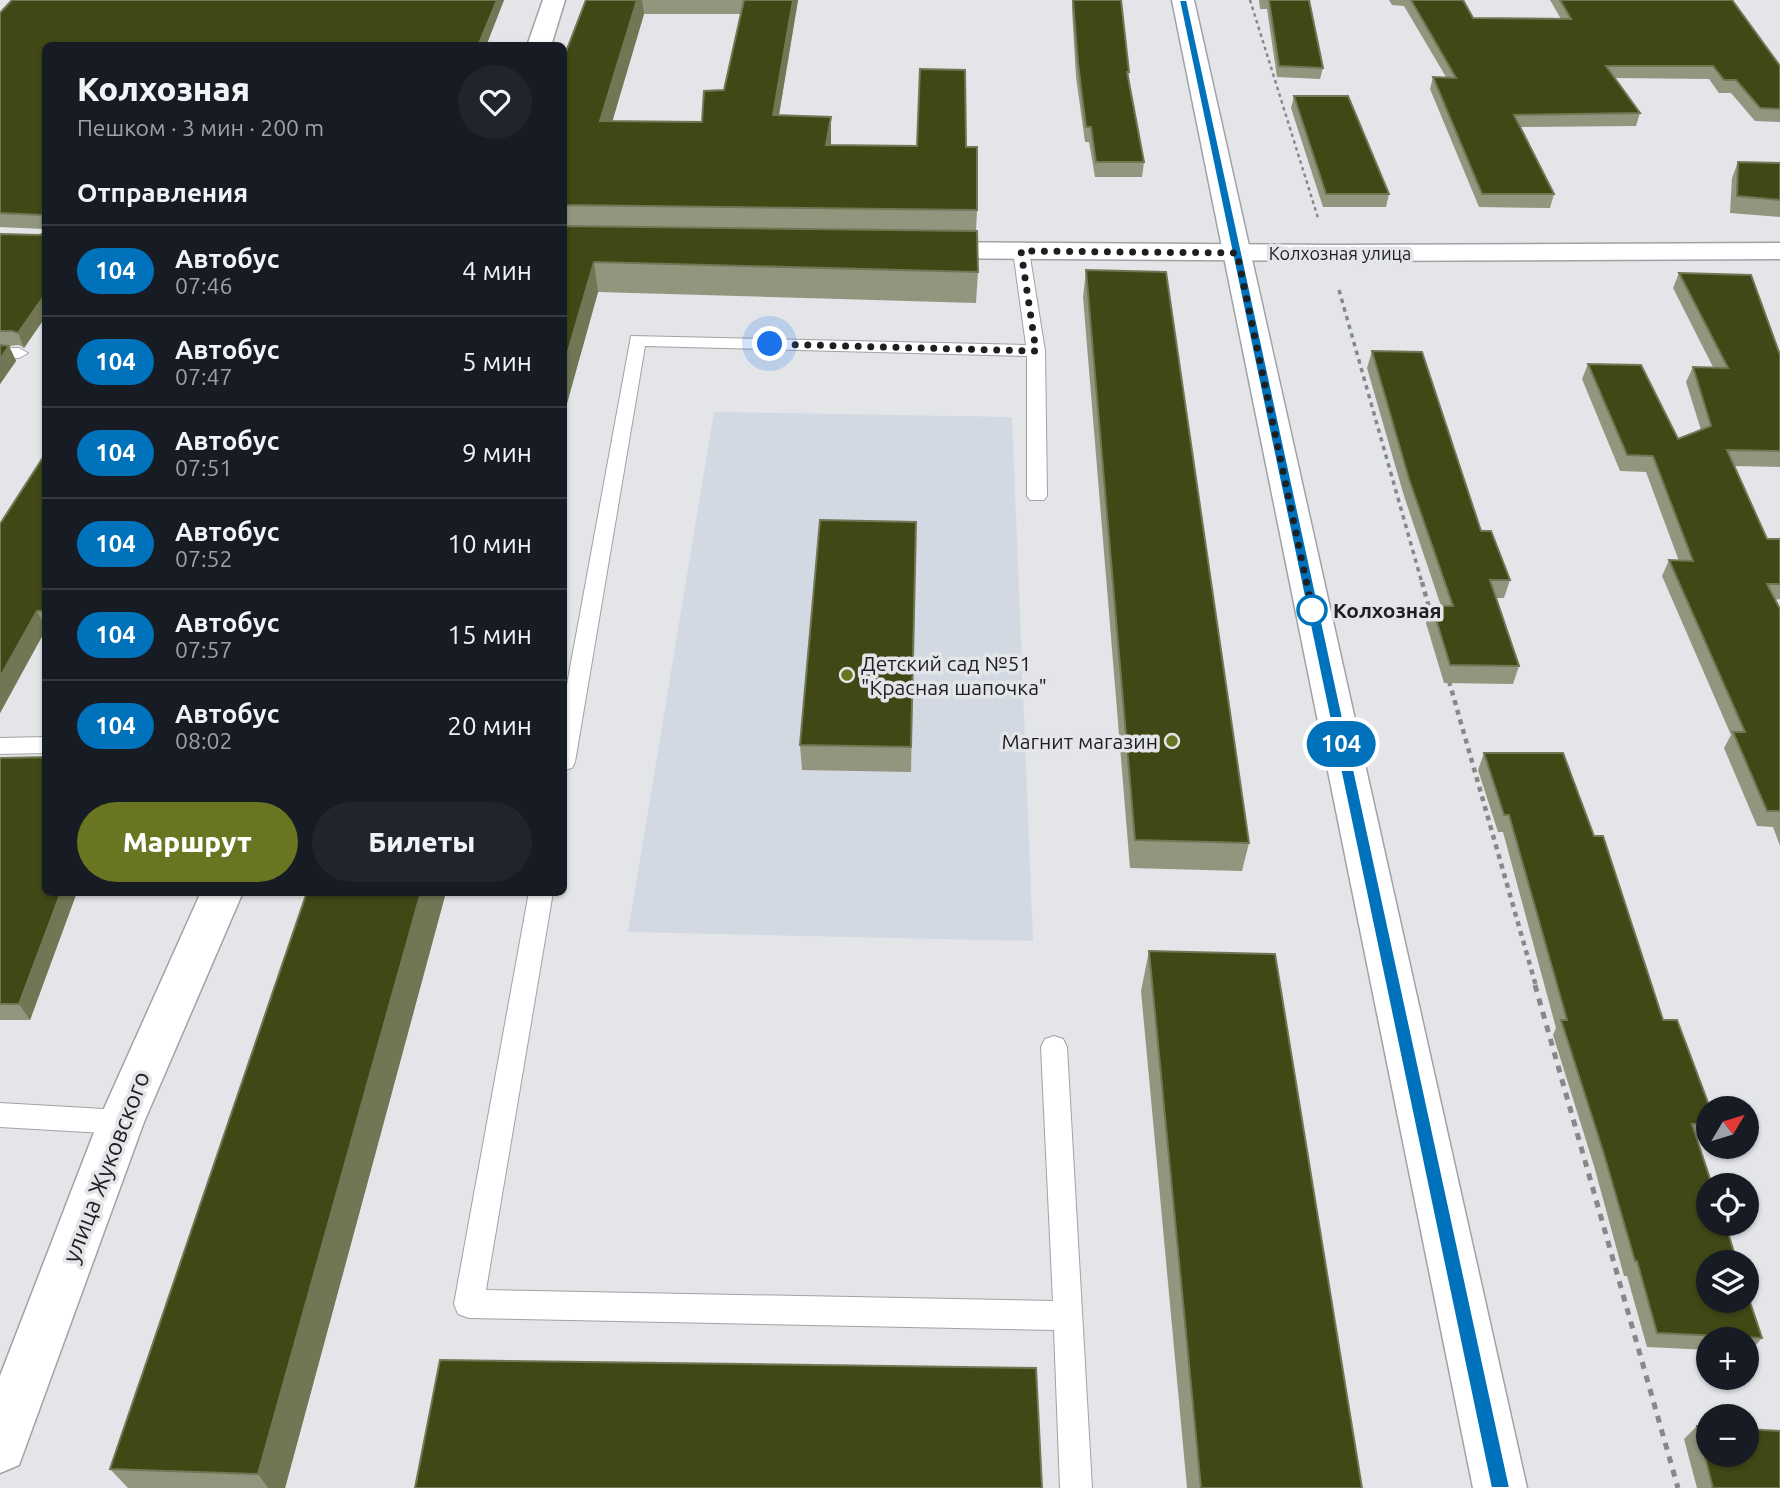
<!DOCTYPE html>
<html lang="ru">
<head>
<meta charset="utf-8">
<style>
  body { margin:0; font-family:Ubuntu,sans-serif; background:#20242c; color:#f1f3f6; height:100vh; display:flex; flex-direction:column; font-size:26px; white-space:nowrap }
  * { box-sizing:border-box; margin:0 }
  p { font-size:23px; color:#9ea1a6 }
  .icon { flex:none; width:38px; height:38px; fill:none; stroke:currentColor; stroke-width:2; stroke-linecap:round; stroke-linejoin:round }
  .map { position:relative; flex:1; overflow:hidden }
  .drawer { position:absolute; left:42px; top:42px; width:525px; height:854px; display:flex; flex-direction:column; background:#171b24; border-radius:10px; box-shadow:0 2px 5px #0004 }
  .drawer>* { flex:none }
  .badge { padding:0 14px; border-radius:23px; font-size:24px; line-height:46px }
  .needle { width:46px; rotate:52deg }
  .controls { position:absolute; left:1696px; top:1096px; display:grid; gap:14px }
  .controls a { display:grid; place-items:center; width:63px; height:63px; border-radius:50%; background:#171b24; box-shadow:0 2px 5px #0004; font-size:35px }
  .you { position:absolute; width:35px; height:35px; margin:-18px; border:5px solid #fff; border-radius:50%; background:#1a73e8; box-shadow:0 0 0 10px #1a73e833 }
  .map>.badge { position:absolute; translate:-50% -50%; box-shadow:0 0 0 4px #fff }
  h2 { padding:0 35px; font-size:26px; line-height:63px }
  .round { display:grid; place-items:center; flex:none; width:74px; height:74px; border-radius:37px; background:#20242c }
  .summary { display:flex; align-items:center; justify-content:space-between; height:119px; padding:0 35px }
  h1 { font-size:33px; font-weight:800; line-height:52px }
  .action { display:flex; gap:14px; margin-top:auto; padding:14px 35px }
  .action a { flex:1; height:80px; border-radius:42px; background:#697521; color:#fff; font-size:28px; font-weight:800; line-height:80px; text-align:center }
  .action a+a { background:#20242c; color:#f1f3f6 }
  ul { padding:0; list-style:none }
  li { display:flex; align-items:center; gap:21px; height:91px; padding:0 35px; border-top:2px solid #363941 }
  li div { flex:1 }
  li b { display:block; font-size:26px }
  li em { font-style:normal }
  li .badge { min-width:77px; font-weight:700; text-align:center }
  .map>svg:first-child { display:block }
  .built { fill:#d2d9e2 }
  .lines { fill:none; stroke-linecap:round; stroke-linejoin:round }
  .service-casing { stroke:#a0a2a5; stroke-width:2 }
  .minor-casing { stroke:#a0a2a5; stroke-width:3 }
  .secondary-casing { stroke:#a0a2a5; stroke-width:3 }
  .path-far3 { stroke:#86888a; stroke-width:2.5; stroke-dasharray:3.5 3.5; stroke-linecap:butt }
  .path-far2 { stroke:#86888a; stroke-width:3.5; stroke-dasharray:4.5 4.5; stroke-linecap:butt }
  .path-far1 { stroke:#86888a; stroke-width:4.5; stroke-dasharray:5 5; stroke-linecap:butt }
  .path { stroke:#86888a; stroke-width:5; stroke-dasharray:7 7; stroke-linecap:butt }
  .service { fill:#fff; fill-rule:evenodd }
  .minor { fill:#fff; fill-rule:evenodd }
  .secondary { fill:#fff; fill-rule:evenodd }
  .wall { fill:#92967f; fill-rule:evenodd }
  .shaded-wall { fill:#717755 }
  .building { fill:#404816; stroke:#717755; stroke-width:2 }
  .line { fill:#0072bc; stroke:#fff; stroke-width:2 }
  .walk { stroke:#1e1f20; stroke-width:7; stroke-dasharray:0 12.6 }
  .stop-dot { fill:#fff; stroke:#0072bc; stroke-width:3.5 }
  .poi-dot { fill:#697521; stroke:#e3e5e8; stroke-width:2.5 }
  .labels { text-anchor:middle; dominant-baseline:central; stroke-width:7; stroke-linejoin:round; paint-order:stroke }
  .far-street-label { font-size:18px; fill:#1e1f20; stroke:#e3e5e8 }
  .stop-label { font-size:21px; font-weight:bold; fill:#1e1f20; stroke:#e3e5e8; text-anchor:start }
  .poi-label { font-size:21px; fill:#1e1f20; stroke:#e3e5e8; text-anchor:start }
  .near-street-label { font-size:24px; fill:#1e1f20; stroke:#e3e5e8 }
</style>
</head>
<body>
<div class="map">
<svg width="1780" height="1488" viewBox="0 0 1780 1488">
  <rect width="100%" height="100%" fill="#e3e5e8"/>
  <path class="built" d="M714 412 1012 417 1033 941 628 932Z"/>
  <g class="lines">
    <g class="service-casing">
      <g id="service">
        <path d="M1021 246 1029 251 1045 351 1047 496 1044 500H1030L1027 496V356L645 346 575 762 572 768 564 770V701L631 336 1026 345 1013 251Z"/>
        <path d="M0 348H19L28 353 19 358H0Z"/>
        <path d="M46 737V753L0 754V738Z"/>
        <path d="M529 892H553L486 1290 1053 1301 1041 1047 1045 1039 1054 1036 1063 1039 1067 1047 1092 1488H1060L1054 1330 469 1318 458 1314 454 1304Z"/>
        <path d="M0 1103 121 1110 131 1113 135 1122 131 1131 121 1134 0 1127Z"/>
      </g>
    </g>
    <g class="minor-casing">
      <g id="minor">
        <path d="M543 0H565L551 46H527Z"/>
        <path d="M926 242 1329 245 1780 243V259L1329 261 926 258 916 256 912 250 916 244Z"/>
        <path d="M201 892H243L144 1122 19 1465 0 1473V1376L98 1122Z"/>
      </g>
    </g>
    <g class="secondary-casing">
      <path id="secondary" d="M1172 0H1194L1527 1488H1473Z"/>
    </g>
    <path class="path-far3" d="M1250 0 1318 218"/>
    <path class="path-far2" d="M1339 290 1422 583"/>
    <g class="path-far1">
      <path d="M1422 582 1431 615"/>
      <path d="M1449 681 1536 986"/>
    </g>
    <path class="path" d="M1535 985 1678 1488"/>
    <use href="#service" class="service"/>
    <use href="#minor" class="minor"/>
    <use href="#secondary" class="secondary"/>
  </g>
  <g class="wall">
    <path d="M12 0H504L486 46H46V316L24 348 19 345 9 346 16 361 0 384V234L40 235 43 233V229L0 227V13Z"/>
    <path d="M586 0H798L779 115 831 117V145L966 147 977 210 976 231 978 272 976 303 598 292 564 414V57ZM644 14H741L724 90 702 122 612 121Z"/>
    <path d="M1072 0H1121L1129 72 1128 79 1144 162 1142 177H1095L1089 142H1085L1076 77 1072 10Z"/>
    <path d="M1259 0H1309L1323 68 1320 79 1277 77 1267 9H1260Z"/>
    <path d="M1389 0H1463L1473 18 1561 19 1550 0H1732L1780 66V122L1755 121 1731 93H1719L1709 79 1615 78 1640 113 1636 126 1521 127 1554 194 1550 208 1479 207 1430 89 1433 77H1446L1404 6 1392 5Z"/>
    <path d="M1294 96 1389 194 1386 207H1323L1291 108Z"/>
    <path d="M1738 162 1780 163V217L1730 213 1732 178Z"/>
    <path d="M1086 270 1249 843 1242 871 1130 868 1083 297Z"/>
    <path d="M1679 273 1780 355V467L1734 466 1767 539H1780V599L1775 600 1780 609V846L1773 827 1757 826 1724 748 1731 735 1662 576 1669 560 1679 561 1646 472 1620 471 1582 379 1588 364 1678 439 1701 430 1686 382 1693 367H1713L1673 288Z"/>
    <path d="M1372 351 1510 580 1504 598H1496L1519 666 1513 684 1444 683 1426 623 1432 606H1441L1404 496 1367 368Z"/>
    <path d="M46 453V629L0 713V524Z"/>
    <path d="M916 522 911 772 802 770 800 745Z"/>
    <path d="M1484 753 1663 1020 1708 1108V1135L1705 1139H1697L1762 1338 1750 1352H1746V1339H1708V1350L1647 1347 1627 1276H1624L1594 1166 1553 1035 1556 1028 1503 832H1498L1478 770Z"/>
    <path d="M0 758 46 892H77L30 1020H0Z"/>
    <path d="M446 892 285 1488H128L110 1469Z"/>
    <path d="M1149 951 1362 1488H1187L1141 991Z"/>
    <path d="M1697 1426 1780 1488H1697L1684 1439Z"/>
  </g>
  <g class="shaded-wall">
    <path d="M497 0H504L486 46H478Z"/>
    <path d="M637 0H642L644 14 604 150 600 121Z"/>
    <path d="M793 0H798L774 144 773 115Z"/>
    <path d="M831 117V146L826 145Z"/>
    <path d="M594 262 598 292 564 414V365Z"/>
    <path d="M46 293V316L24 348 18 333Z"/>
    <path d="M9 346 16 361 0 384V359Z"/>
    <path d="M37 611 46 629 0 713V677Z"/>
    <path d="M61 892H77L30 1020 19 1004Z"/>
    <path d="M421 892H446L285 1488H268L258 1474Z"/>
  </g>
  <g class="building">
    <path d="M12 0H497L478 46H46V293L18 333 12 331H0V234L40 235 43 233 42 215 0 213V13Z"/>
    <path d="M586 0H637L600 121 702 122 704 91 724 90 744 0H793L773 115 831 117 826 145 917 146 920 69 965 70 966 147H977V210L564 205V57Z"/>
    <path d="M1073 0H1121L1129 72H1127L1144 162H1096L1091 127H1086L1078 63Z"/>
    <path d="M1269 0H1309L1323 68 1279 66Z"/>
    <path d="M1411 0H1463L1473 18 1571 19 1560 0H1732L1780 66V109L1760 108 1736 80H1724L1713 66H1606L1640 113 1514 115 1554 194H1482L1433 77 1456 78Z"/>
    <path d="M1294 96H1348L1389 194H1326Z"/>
    <path d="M1738 162 1780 163V200L1737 196Z"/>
    <path d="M564 226 977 231 978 272 594 262 564 365Z"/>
    <path d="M1086 270 1166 272 1249 843 1135 840Z"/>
    <path d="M1679 273 1751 275 1780 355V451L1727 450 1767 539H1780V584H1767L1780 609V811H1767L1733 732H1745L1669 560 1693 561 1653 456 1627 455 1588 364 1641 365 1678 439 1711 426 1693 367 1728 368Z"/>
    <path d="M0 345 9 346 0 359Z"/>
    <path d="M1372 351 1422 352 1481 531H1491L1510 580H1490L1519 666 1450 665 1432 606H1453L1409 479Z"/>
    <path d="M46 453V611H37L0 677V524Z"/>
    <path d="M820 520 916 522 911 747 800 745Z"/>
    <path d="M1484 753H1563L1594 836H1603L1663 1020H1677L1710 1108H1708V1124H1692L1712 1185H1708V1223H1725L1737 1262H1708V1300H1746V1290L1762 1338 1657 1333 1637 1261H1635L1603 1151 1561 1020H1567L1509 815H1504Z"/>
    <path d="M46 757V892H61L19 1004H0V758Z"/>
    <path d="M307 892H421L258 1474 110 1469Z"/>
    <path d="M1149 951 1275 954 1362 1488H1201Z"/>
    <path d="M440 1360 1036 1368 1042 1488H415Z"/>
    <path d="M1697 1426 1708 1427V1454H1746V1429L1780 1431V1488H1713Z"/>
  </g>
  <path class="line" d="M1179 0H1187L1510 1488H1491Z"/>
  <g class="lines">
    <path class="walk" d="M770 344 1036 351 1021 251 1237 253 1314 618 1312 610"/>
  </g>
  <circle class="stop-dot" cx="1312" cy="610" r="14"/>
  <g class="poi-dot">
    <circle cx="847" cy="675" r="7"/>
    <circle cx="1172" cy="741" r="7"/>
  </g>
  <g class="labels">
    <g class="far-street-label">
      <text x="1340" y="253">Колхозная улица</text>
    </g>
    <g class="stop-label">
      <text x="1333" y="610">Колхозная</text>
    </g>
    <g class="poi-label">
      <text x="861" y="663">Детский сад №51<tspan x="861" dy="24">"Красная шапочка"</tspan></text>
      <text x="1158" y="741" text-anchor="end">Магнит магазин</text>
    </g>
    <g class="near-street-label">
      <text transform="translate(106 1167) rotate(-69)">улица Жуковского</text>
    </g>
  </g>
</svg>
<div class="controls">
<a><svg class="needle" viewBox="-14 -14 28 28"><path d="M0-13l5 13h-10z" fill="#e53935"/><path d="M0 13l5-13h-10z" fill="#9ea1a6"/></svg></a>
<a><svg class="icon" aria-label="locate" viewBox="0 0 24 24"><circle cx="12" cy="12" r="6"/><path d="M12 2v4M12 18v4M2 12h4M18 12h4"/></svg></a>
<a><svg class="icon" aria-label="layers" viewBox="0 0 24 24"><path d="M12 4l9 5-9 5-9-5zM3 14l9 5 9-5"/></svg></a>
<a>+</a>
<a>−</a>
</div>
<div class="you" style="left:770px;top:344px"></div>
<b class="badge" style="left:1341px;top:744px;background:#0072bc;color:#fff">104</b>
<section class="drawer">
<div class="summary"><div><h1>Колхозная</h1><p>Пешком · 3 мин · 200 m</p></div><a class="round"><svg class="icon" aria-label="heart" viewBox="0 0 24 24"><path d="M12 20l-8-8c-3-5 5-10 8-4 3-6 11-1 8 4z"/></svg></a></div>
<h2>Отправления</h2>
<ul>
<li><span class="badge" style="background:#0072bc;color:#fff">104</span><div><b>Автобус</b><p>07:46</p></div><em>4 мин</em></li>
<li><span class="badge" style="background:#0072bc;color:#fff">104</span><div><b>Автобус</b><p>07:47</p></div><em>5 мин</em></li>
<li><span class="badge" style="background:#0072bc;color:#fff">104</span><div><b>Автобус</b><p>07:51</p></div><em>9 мин</em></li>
<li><span class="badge" style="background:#0072bc;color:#fff">104</span><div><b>Автобус</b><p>07:52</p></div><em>10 мин</em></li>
<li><span class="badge" style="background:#0072bc;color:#fff">104</span><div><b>Автобус</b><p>07:57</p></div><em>15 мин</em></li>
<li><span class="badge" style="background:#0072bc;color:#fff">104</span><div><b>Автобус</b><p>08:02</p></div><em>20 мин</em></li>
</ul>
<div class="action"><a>Маршрут</a><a>Билеты</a></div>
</section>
</div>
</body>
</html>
